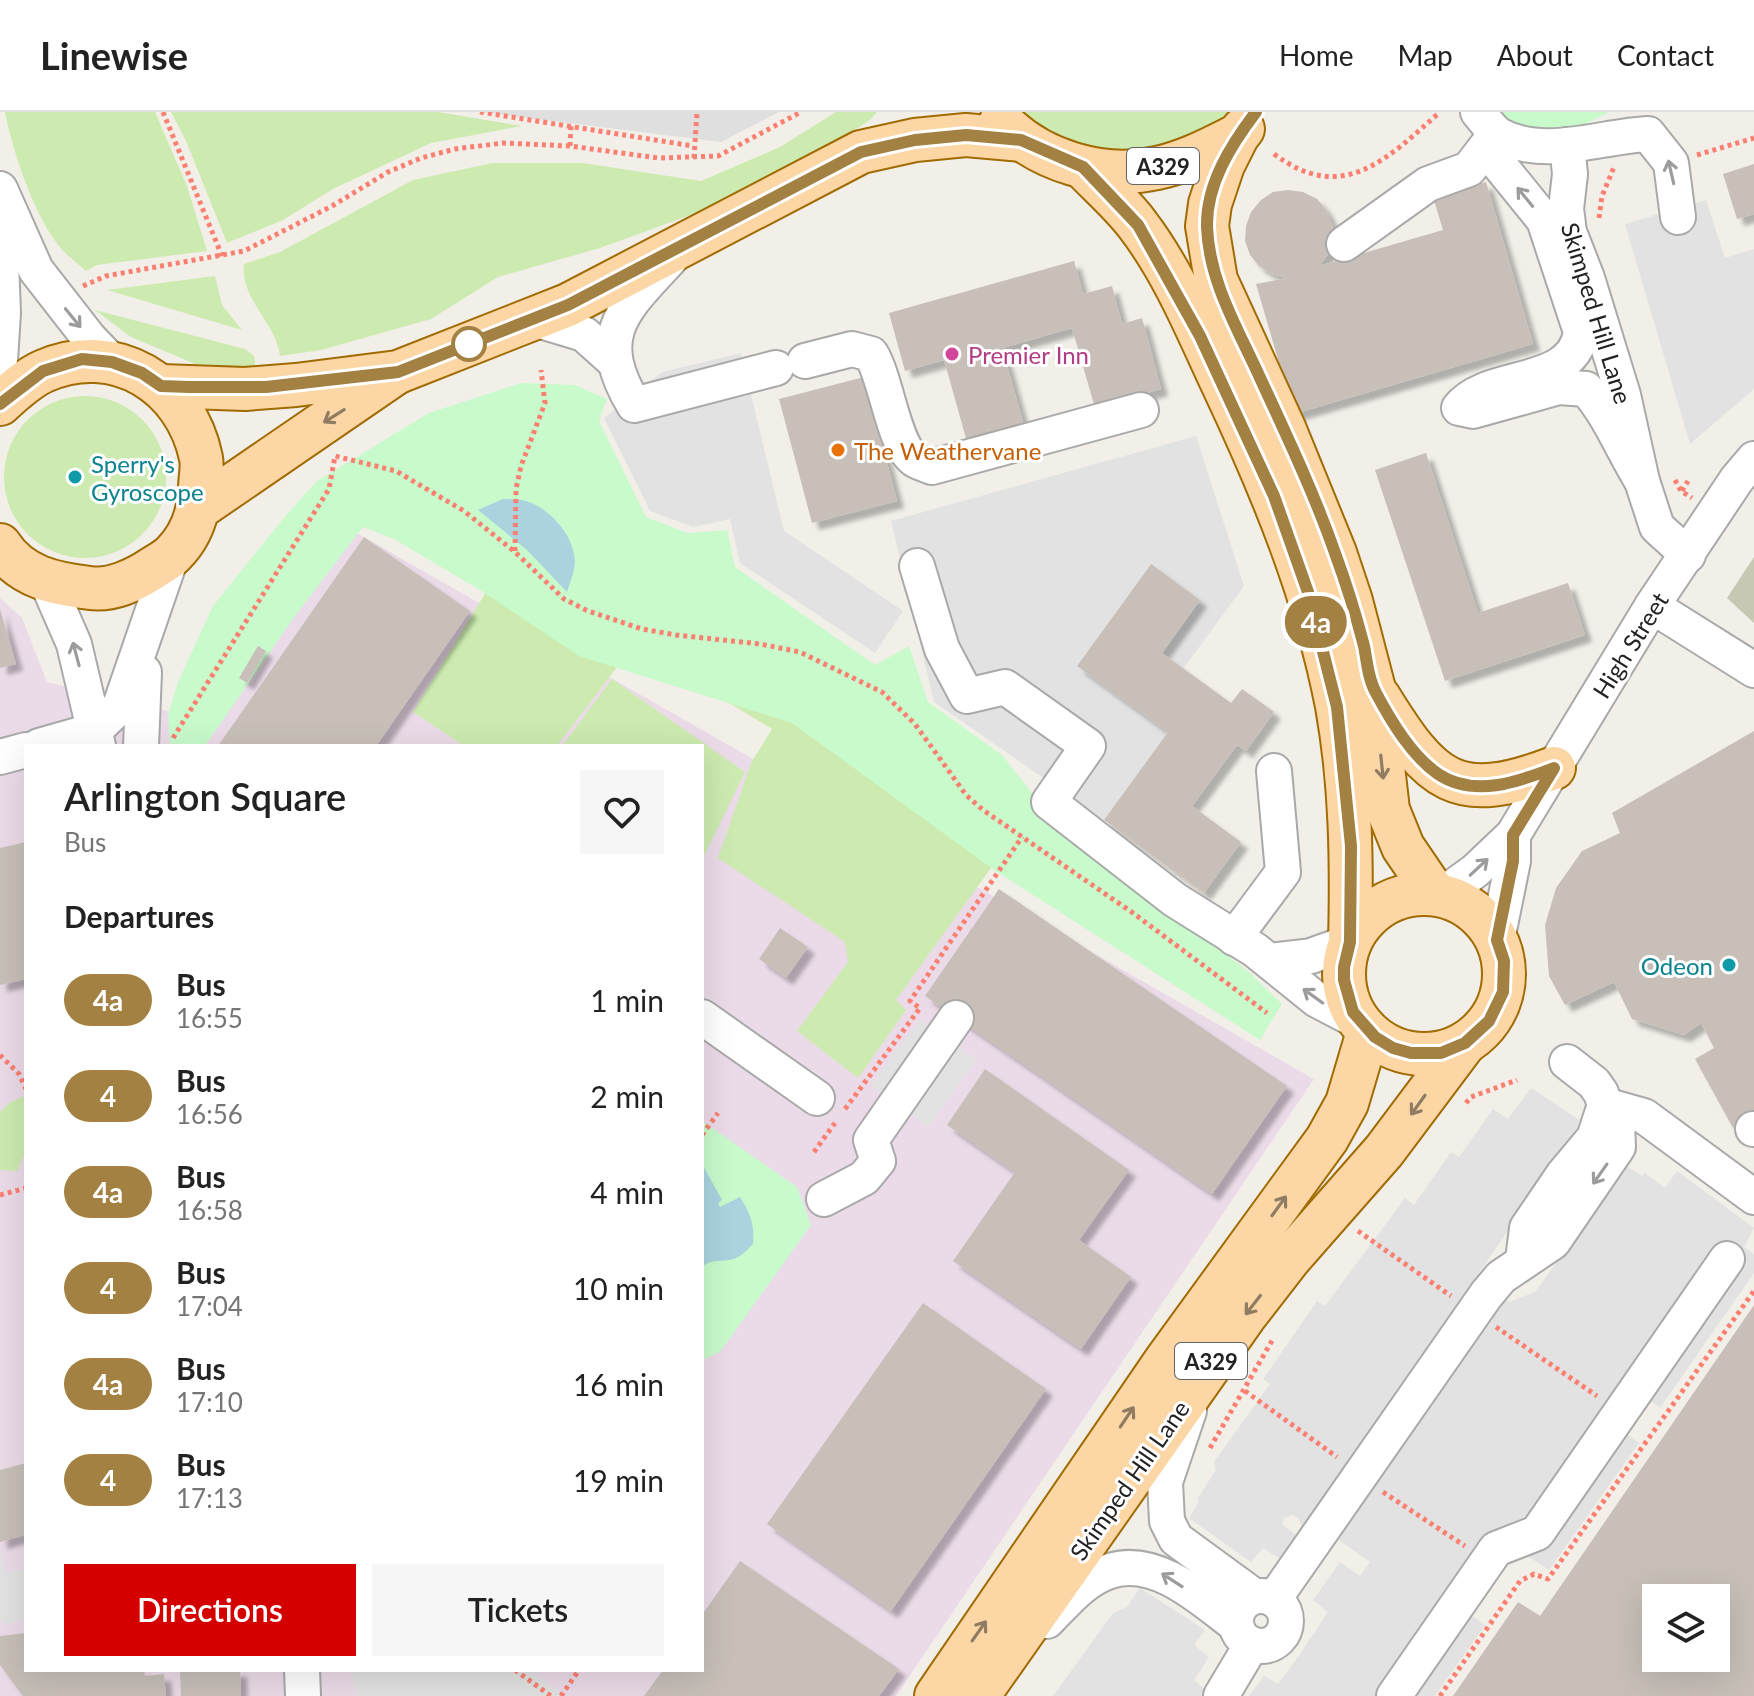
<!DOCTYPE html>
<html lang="en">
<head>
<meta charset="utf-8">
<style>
  body { margin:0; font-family:Lato,sans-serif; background:#f6f6f6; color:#222; height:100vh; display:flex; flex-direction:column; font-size:30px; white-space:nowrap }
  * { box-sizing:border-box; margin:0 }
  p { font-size:26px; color:#767676 }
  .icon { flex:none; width:44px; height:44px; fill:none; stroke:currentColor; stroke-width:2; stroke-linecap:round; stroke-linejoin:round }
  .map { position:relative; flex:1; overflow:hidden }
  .panel { position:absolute; left:24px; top:632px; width:680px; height:928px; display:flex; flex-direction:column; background:#fff; border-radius:0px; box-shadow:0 8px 32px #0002 }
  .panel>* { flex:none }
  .badge { padding:0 16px; border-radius:26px; font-size:28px; line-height:52px }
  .tools { position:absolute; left:1642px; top:1472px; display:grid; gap:16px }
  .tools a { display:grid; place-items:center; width:88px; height:88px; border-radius:0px; background:#fff; box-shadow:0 8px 32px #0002; font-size:40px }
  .map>.badge { position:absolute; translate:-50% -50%; box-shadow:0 0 0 4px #fff }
  h2 { padding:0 40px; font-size:30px; line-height:72px }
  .round { display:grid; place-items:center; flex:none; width:84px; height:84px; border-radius:0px; background:#f6f6f6 }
  .head { display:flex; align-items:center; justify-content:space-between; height:136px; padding:0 40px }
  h1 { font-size:38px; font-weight:600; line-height:60px }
  .primary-button { display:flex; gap:16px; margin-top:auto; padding:16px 40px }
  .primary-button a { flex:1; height:92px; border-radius:0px; background:#d40000; color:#fff; font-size:32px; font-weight:600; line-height:92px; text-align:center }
  .primary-button a+a { background:#f6f6f6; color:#222 }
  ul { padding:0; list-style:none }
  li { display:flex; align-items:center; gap:24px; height:96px; padding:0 40px }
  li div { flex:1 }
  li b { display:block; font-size:30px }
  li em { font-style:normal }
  li .badge { min-width:88px; font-weight:700; text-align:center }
  header { display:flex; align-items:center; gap:48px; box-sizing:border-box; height:112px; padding:0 40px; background:#fff; border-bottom:2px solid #e0e0e0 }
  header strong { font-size:38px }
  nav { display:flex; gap:44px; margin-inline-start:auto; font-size:28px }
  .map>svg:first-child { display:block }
  .residential { fill:#e0dfdf }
  .industrial { fill:#ebdbe8; fill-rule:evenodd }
  .construction { fill:#c7c7b4 }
  .grass { fill:#cdebb0 }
  .park { fill:#c8facc }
  .parking { fill:#e2e2e2 }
  .water { fill:#aad3df }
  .building { fill:#c7bfb8; fill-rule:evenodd; filter:url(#shadow) }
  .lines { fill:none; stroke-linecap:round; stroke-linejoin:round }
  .minor-casing { stroke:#a9a9a9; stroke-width:38 }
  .major-casing { stroke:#a06b00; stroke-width:46 }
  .path { stroke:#fa8072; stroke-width:5; stroke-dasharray:4 4; stroke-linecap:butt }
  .minor { stroke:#fff; stroke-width:34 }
  .major { stroke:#fcd6a4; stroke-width:42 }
  .oneway { stroke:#9c9c9c }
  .oneway2 { stroke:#8f7c63 }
  .line-casing { stroke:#fff; stroke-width:18 }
  .line { stroke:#a38142; stroke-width:12 }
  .stop-dot { fill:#fff; stroke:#a38142; stroke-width:4 }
  .hotel-dot { fill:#d1479c; stroke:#fff; stroke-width:3 }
  .food-dot { fill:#e8710a; stroke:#fff; stroke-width:3 }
  .culture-dot { fill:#0f9aa8; stroke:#fff; stroke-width:3 }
  .labels { text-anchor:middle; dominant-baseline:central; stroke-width:6; stroke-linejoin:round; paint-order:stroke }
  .shield { fill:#fff; stroke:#646464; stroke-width:2 }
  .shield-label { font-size:22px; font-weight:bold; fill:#222 }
  .street-label { font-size:24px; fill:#222; stroke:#fff }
  .hotel-label { font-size:24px; fill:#b23c85; stroke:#fff; text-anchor:start }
  .food-label { font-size:24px; fill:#c56008; stroke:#fff; text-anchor:start }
  .culture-label { font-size:24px; fill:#0d838f; stroke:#fff; text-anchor:start }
</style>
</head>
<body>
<header>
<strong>Linewise</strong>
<nav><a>Home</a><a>Map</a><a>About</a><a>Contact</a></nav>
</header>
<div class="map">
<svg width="1754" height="1584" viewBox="0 0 1754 1584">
  <defs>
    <filter id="shadow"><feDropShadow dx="7" dy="7" stdDeviation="2" flood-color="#0004"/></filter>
  </defs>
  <rect width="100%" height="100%" fill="#f2efe9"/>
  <path class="residential" d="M480 0H779L721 30Z"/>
  <path class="industrial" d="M318 399 1314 967 896 1584H0V486L22 506 47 570 192 605ZM26 634H702V1558H26Z"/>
  <path class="construction" d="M1754 445V511L1727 486Z"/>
  <g class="grass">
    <path d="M5 0H155L187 74 207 139 97 153 86 159C77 151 66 143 59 134 33 101 13 40 5 0Z"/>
    <path d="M171 0H438L522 14 431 31 333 77 283 108 227 131 186 29Z"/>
    <path d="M836 0H877L870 8 835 31 710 96 600 136 498 165 431 207 321 238 280 244C276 210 240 188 244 152L280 140 413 68 492 51H583L701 69 780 35Z"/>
    <path d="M1014 0H1231C1189 38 1122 50 1068 32 1049 26 1031 10 1014 0Z"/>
    <path d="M215 164 222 193 242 218 107 178Z"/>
    <path d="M95 198 245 237 254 244 256 258 200 254 131 225Z"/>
    <circle cx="85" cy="365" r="81"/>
    <path d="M500 457 716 541 1001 742 896 888 906 898 858 966 797 919 848 850 845 830 718 746 751 651 772 617 634 533 557 634H464L413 600Z"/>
    <path d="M612 567 745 660 702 748V634H562Z"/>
    <path d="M24 984 26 1039 17 1059 0 1058V1000L9 991Z"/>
  </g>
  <g class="park">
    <path d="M1497 0H1609C1598 5 1586 13 1574 16 1549 23 1517 17 1497 0Z"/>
    <path d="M521 271 575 273 607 287 599 309 646 405 688 421 727 418 735 455 875 553 909 534 928 590 1002 643 1042 694 1250 861 1282 892 1260 928 994 758 792 611 579 544 480 478 394 427 363 415 295 504 205 634H170L168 603 178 570 213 494 287 402 317 369 429 301Z"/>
    <path d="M702 1009 797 1075 811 1113 720 1240 702 1248Z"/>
  </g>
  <g class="parking">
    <path d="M1706 88 1725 146 1754 137V277L1690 332 1625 112Z"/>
    <path d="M741 241 784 419 903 499 875 541 740 451 730 407 693 415 650 399 604 306 662 260Z"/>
    <path d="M1196 324 1244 474 1183 557 1162 541 1200 488 1150 453 1077 554 1168 620 1104 708 934 590 891 409Z"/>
    <path d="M920 907 977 948 928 1015 871 973Z"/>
    <path d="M1531 976 1579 1008 1576 1018 1479 1161 1509 1190 1535 1180 1626 1054 1642 1064 1645 1061 1665 1076 1677 1059 1754 1116 1744 1135 1754 1142V1161L1660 1296 1647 1286 1624 1320 1639 1331 1549 1458 1523 1441 1507 1444 1468 1501 1485 1513 1435 1584H1249L1264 1564 1278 1572 1300 1542 1328 1500 1313 1488 1340 1450 1360 1464 1370 1450 1339 1428 1349 1411 1321 1392 1303 1418 1298 1405 1291 1403 1283 1407V1413L1296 1423 1279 1446 1263 1436 1251 1450 1189 1406 1199 1390 1197 1387 1216 1358 1214 1350 1270 1272 1263 1267 1317 1189 1325 1194 1405 1086 1414 1093 1451 1040 1459 1045 1493 997 1508 1007Z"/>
    <path d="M0 1438 6 1461 26 1456V1507L7 1512 0 1509Z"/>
    <path d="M1140 1476 1205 1518 1194 1533 1209 1545 1194 1568 1213 1584H1053L1113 1501 1127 1495Z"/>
    <path d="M351 1558H530L567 1584H355Z"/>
  </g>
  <g class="water">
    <path d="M503 387C511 387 521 387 529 390 550 398 570 420 574 442 577 455 571 467 567 480L527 438 478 398Z"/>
    <path d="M702 1052 722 1088 718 1091 720 1095 740 1085C750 1101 755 1112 753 1132 747 1138 739 1147 729 1148 718 1150 711 1147 702 1155Z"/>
  </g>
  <g class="building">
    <path d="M1754 52V102L1737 107 1723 62Z"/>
    <path d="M1486 70 1533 232 1294 302 1256 172 1287 166 1272 162 1259 154 1250 143 1245 129 1246 114 1251 100 1261 88 1273 80 1288 78 1303 80 1317 87 1326 98 1332 112 1333 128 1328 142 1319 154 1443 118 1433 85Z"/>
    <path d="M1074 149 1083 182 1112 174 1122 212 1142 206 1161 277 1095 296 1072 216 1002 236 1026 321 969 337 944 248 905 259 889 201Z"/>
    <path d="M864 265 897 389 812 411 779 287Z"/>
    <path d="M1426 341 1478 501 1568 471 1585 523 1445 569 1375 358Z"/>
    <path d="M364 425 470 499 376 634H218Z"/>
    <path d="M1151 452 1200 488 1162 541 1231 591 1242 577 1274 600 1246 639 1237 633 1192 694 1241 730 1204 781 1104 708 1168 620 1077 554Z"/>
    <path d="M0 497 16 552 0 556Z"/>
    <path d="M258 534 266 539 247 571 239 566Z"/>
    <path d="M1754 619V1005L1733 1016 1695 947 1714 936 1701 911 1684 923 1632 907 1614 870 1565 893 1549 864 1545 813 1556 776 1582 739 1620 721 1612 701Z"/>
    <path d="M26 730V867L0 873V736Z"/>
    <path d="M999 777 1287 974 1212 1082 925 884Z"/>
    <path d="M780 816 808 835 786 866 759 847Z"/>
    <path d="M985 957 1129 1058 1079 1128 1131 1165 1081 1237 953 1149 1015 1060 947 1013Z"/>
    <path d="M923 1191 1046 1277 891 1499 767 1412Z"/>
    <path d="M1754 1193V1584H1453L1518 1490 1540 1504ZM1656 1486H1716V1546H1656Z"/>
    <path d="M26 1351V1423L0 1430V1358Z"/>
    <path d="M740 1449 899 1557 879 1584H644L663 1558H702V1503Z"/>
    <path d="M26 1521V1558H144L145 1564 164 1562 166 1584H23L0 1553V1524Z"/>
    <path d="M180 1558H240L241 1584H181Z"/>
  </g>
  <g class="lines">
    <g class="minor-casing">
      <g id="minor">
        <path d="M1478 0C1485 8 1491 18 1499 23 1544 48 1601 24 1648 22L1671 51 1678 105"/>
        <path d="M1496 22 1497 50 1544 108 1581 220C1573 277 1488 259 1459 296L1473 299 1559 275 1586 277C1609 302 1623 339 1642 369"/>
        <path d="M1567 33 1570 62 1566 97 1569 120 1587 166 1623 283 1642 369 1657 415 1688 443"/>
        <path d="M0 77 36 158 89 226 112 250"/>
        <path d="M0 121 3 201 0 248"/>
        <path d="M1344 132 1428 72 1469 57 1496 22"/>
        <path d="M671 146C623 198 592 223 634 293L776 256"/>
        <path d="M534 207 584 222 613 248"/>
        <path d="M805 249 852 237 871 242C887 268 893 333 915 348 920 351 927 353 932 355L1141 298"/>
        <path d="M917 454 942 537 967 584 1005 575 1088 634 1049 690 1175 788 1255 838 1317 888 1361 911"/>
        <path d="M46 468 74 532 98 634"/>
        <path d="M1652 494 1754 558"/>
        <path d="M39 634 95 618 120 594 172 443"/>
        <path d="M141 634 144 560"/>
        <path d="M0 645 26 638"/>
        <path d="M1442 783 1475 759 1513 723 1652 494 1737 367 1754 347"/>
        <path d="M1234 826 1283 760 1274 659"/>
        <path d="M1497 828 1513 749V723"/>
        <path d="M1270 849 1311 844 1350 830"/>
        <path d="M702 905 817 986"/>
        <path d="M1605 993 1644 1004 1754 1085"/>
        <path d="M1753 1017H1754"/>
        <path d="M824 1087 864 1066 878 1049 871 1028 956 906"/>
        <path d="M1523 1148 1527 1116 1563 1063 1594 1026 1605 993"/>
        <path d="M1189 1299 1165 1370 1167 1409 1176 1427 1254 1484"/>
        <circle cx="1261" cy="1509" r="25"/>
        <path d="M1274 1487 1486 1183 1501 1165 1553 1130 1618 1035 1617 1009 1605 993 1601 981 1594 971 1567 950"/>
        <path d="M1047 1509C1065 1491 1084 1467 1110 1459 1156 1444 1202 1487 1236 1513"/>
        <path d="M302 1558 303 1584"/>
        <path d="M1221 1584 1252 1532"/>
        <path d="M1394 1584 1496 1437 1537 1421 1727 1147"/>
      </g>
    </g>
    <g class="major-casing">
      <g id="major">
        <path d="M1001 9C1039 49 1103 68 1157 56 1186 50 1212 36 1238 23L1243 17"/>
        <path d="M1238 23 1223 53 1210 92 1207 114 1216 168 1284 316 1335 441 1351 489 1374 577 1388 698 1403 735 1435 782"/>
        <path d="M1083 55C1101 74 1122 92 1137 112 1174 160 1198 220 1223 273 1272 377 1315 481 1337 594 1351 672 1352 751 1350 830"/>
        <path d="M161 274 245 277 296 273 398 260 568 193 861 40 915 28 966 23 1021 28"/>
        <path d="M0 292C13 280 28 266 44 259 115 228 186 272 201 346 203 355 200 366 200 376 199 401 191 424 173 442 167 448 159 452 153 456 135 468 111 479 90 476 55 472 20 465 0 433"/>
        <path d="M199 396 396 261"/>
        <path d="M1379 585C1431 669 1455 694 1554 656"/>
        <circle cx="1424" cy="862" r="80"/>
        <path d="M936 1584 1166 1248 1327 1027 1347 991 1368 920"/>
        <path d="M978 1584 1245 1204 1290 1146 1384 1039 1465 931"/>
      </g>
    </g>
    <g class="path">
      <path d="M163 0 222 144"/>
      <path d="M480 0 693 34"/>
      <path d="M570 34 571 13"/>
      <path d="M1274 42C1343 94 1388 46 1440 0"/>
      <path d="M1697 43 1754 26"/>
      <path d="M694 46 697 0"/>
      <path d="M1599 106 1602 84 1614 55"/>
      <path d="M83 174 106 164 244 139 332 94 388 60 421 46 455 37 503 31 570 34 658 46 718 44 801 0"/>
      <path d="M1675 368 1681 379 1692 386"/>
      <path d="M1682 379 1688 369"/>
      <path d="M515 439 516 377 521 354 545 291 541 258"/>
      <path d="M173 626 329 377 335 344 396 359 464 399 515 440 564 487 588 499 642 517 676 523 760 532 800 540 882 580 915 612 966 683 983 698 1133 801 1267 901"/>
      <path d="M0 943 19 962 26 977"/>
      <path d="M1466 991 1471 985 1517 968"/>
      <path d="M845 997 920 896 910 889 1022 725"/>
      <path d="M702 1023 718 1001"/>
      <path d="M814 1040 835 1011"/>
      <path d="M0 1083 26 1076"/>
      <path d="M1358 1119 1451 1184"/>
      <path d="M1496 1215 1597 1284"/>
      <path d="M1245 1279 1337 1345"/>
      <path d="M1210 1336 1273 1227"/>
      <path d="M1383 1380 1465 1434"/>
      <path d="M515 1558 551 1584"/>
      <path d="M561 1584 579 1558"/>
      <path d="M1440 1584 1520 1469 1534 1462 1548 1467 1754 1179"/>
    </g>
    <use href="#minor" class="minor"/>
    <use href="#major" class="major"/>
  </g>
  <defs><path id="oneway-shaft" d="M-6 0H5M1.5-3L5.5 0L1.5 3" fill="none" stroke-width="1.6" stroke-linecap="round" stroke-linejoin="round" transform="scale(2)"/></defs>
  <g class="oneway">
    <use href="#oneway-shaft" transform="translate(1671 60) rotate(-103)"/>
    <use href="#oneway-shaft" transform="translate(1525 85) rotate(-129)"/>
    <use href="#oneway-shaft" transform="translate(73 206) rotate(51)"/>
    <use href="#oneway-shaft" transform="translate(76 542) rotate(-105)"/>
    <use href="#oneway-shaft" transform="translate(1479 755) rotate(-43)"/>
    <use href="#oneway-shaft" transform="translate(1313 884) rotate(-144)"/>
    <use href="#oneway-shaft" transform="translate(1600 1062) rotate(125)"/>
    <use href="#oneway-shaft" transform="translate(1172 1468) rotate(-147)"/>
  </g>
  <g class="oneway2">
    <use href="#oneway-shaft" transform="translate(334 304) rotate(148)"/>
    <use href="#oneway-shaft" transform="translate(1382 655) rotate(84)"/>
    <use href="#oneway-shaft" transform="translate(1418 993) rotate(126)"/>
    <use href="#oneway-shaft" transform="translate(1279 1094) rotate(-54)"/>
    <use href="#oneway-shaft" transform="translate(1253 1193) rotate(128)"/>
    <use href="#oneway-shaft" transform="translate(1127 1305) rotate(-56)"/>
    <use href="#oneway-shaft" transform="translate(979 1519) rotate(-55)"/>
  </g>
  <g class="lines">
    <g class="line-casing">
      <path id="line" d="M0 292 43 259 82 247 112 250 142 261 161 274 189 275H266L398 260 568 193 861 40 915 28 966 23 1021 28 1083 55 1138 113 1200 224 1274 384 1308 480 1337 595 1351 734 1350 830 1344 855V868L1353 900 1375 925 1393 936 1411 941H1441L1465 931 1489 909 1503 880 1504 849 1497 828 1513 749V723L1554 656C1518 670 1474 686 1438 662 1411 643 1391 609 1376 581 1368 567 1367 549 1364 534 1356 503 1346 471 1335 441 1313 378 1284 318 1256 257 1235 212 1209 167 1207 115 1206 72 1231 33 1256 0"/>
    </g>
    <use href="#line" class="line"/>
  </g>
  <circle class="stop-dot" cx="469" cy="232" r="16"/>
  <circle class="hotel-dot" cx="952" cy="242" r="8"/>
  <circle class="food-dot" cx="838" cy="338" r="8"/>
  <g class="culture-dot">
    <circle cx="75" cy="365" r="8"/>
    <circle cx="1729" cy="853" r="8"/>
  </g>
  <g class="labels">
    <g class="shield">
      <rect x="1127" y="36" width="72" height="36" rx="6"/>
      <rect x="1175" y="1231" width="72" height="36" rx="6"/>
    </g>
    <g class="shield-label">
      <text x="1163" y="54">A329</text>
      <text x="1211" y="1249">A329</text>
    </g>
    <g class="street-label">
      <text transform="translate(1597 201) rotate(73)">Skimped Hill Lane</text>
      <text transform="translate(1630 533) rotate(-58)">High Street</text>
      <text transform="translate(1129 1368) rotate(-55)">Skimped Hill Lane</text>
    </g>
    <g class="hotel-label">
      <text x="968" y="242">Premier Inn</text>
    </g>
    <g class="food-label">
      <text x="854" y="338">The Weathervane</text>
    </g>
    <g class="culture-label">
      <text x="91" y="351">Sperry's<tspan x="91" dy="28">Gyroscope</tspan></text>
      <text x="1713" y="853" text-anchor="end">Odeon</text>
    </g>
  </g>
</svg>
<div class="tools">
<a><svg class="icon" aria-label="layers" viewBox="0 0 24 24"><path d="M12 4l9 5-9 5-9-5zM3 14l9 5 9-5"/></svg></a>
</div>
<b class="badge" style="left:1316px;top:510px;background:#a38142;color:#fff">4a</b>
<section class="panel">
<div class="head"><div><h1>Arlington Square</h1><p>Bus</p></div><a class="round"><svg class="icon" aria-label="heart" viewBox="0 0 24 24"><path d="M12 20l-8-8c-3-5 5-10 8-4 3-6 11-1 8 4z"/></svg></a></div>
<h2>Departures</h2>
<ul>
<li><span class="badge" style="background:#a38142;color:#fff">4a</span><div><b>Bus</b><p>16:55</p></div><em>1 min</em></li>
<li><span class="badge" style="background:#a38142;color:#fff">4</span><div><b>Bus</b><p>16:56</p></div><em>2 min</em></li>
<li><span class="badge" style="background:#a38142;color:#fff">4a</span><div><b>Bus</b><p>16:58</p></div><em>4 min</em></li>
<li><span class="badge" style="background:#a38142;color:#fff">4</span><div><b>Bus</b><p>17:04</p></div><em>10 min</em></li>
<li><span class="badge" style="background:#a38142;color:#fff">4a</span><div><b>Bus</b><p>17:10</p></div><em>16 min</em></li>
<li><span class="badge" style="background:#a38142;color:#fff">4</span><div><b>Bus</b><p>17:13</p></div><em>19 min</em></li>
</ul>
<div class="primary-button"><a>Directions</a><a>Tickets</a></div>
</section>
</div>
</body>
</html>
